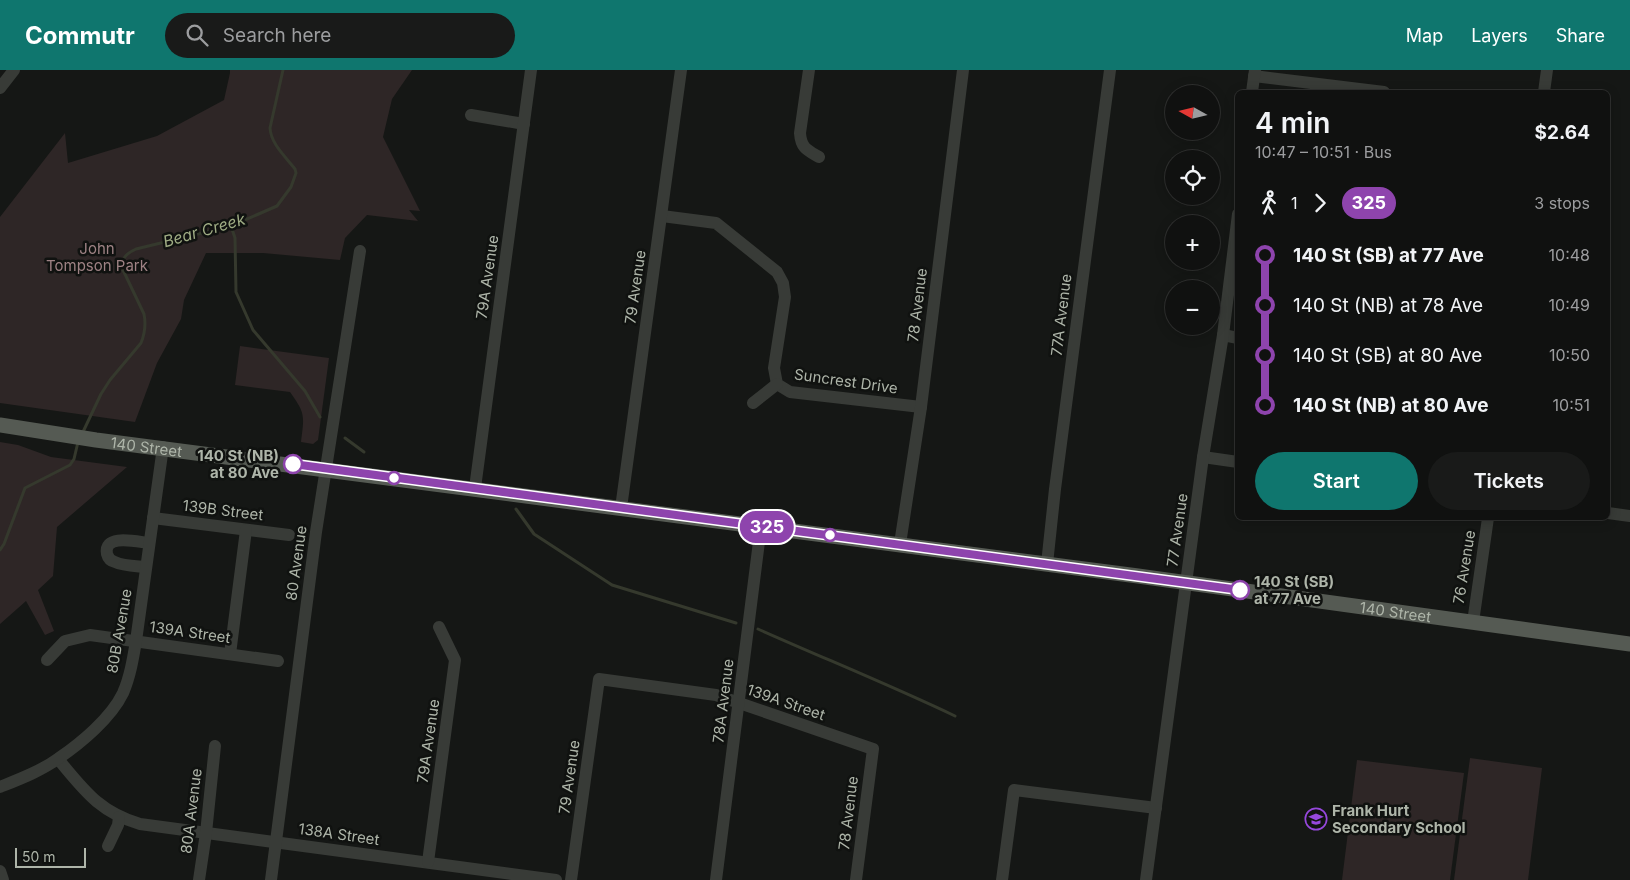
<!DOCTYPE html>
<html lang="en">
<head>
<meta charset="utf-8">
<style>
  body { margin:0; font-family:Inter,sans-serif; background:#191a19; color:#f1f3f6; height:100vh; display:flex; flex-direction:column; font-size:19px; white-space:nowrap }
  * { box-sizing:border-box; margin:0 }
  p { font-size:16px; color:#9c9d9f }
  .icon { flex:none; width:28px; height:28px; fill:none; stroke:currentColor; stroke-width:2; stroke-linecap:round; stroke-linejoin:round }
  .map { position:relative; flex:1; overflow:hidden }
  .drawer { position:absolute; left:1235px; top:20px; width:375px; height:430px; display:flex; flex-direction:column; background:#101110; border-radius:8px; box-shadow:0 2px 12px #0003,0 0 0 1px #303130 }
  .drawer>* { flex:none }
  .badge { padding:0 10px; border-radius:16px; font-size:18px; line-height:32px }
  .needle { width:32px; rotate:278deg }
  .tools { position:absolute; left:1165px; top:15px; display:grid; gap:10px }
  .tools a { display:grid; place-items:center; width:55px; height:55px; border-radius:50%; background:#101110; box-shadow:0 2px 12px #0003,0 0 0 1px #303130; font-size:25px }
  .scale { position:absolute; left:15px; bottom:12px; width:71px; box-sizing:border-box; padding-left:5px; border:2px solid #aeb5a9; border-top:0; font-size:14px; line-height:18px; white-space:nowrap; color:#aeb5a9; -webkit-text-stroke:4px #101210; paint-order:stroke }
  .map>.badge { position:absolute; translate:-50% -50%; box-shadow:0 0 0 2px #fff }
  .legs { display:flex; align-items:center; gap:8px; height:55px; padding:0 20px; font-size:16px }
  .legs p { margin-inline-start:auto }
  .head { display:flex; align-items:center; justify-content:space-between; height:85px; padding:0 20px }
  h1 { font-size:28px; font-weight:600; line-height:38px }
  .action { display:flex; gap:10px; margin-top:auto; padding:10px 20px }
  .action a { flex:1; height:58px; border-radius:30px; background:#0f766e; color:#fff; font-size:20px; font-weight:600; line-height:58px; text-align:center }
  .action a+a { background:#191a19; color:#f1f3f6 }
  ul { padding:0 20px; list-style:none }
  li { display:flex; align-items:center; gap:18px; height:50px; font-size:19px }
  li i { display:grid; place-items:center; width:8px; height:100%; margin:0 6px; background:currentColor }
  li i::after { content:''; width:12px; height:12px; margin:-6px; border:4px solid; border-radius:50%; background:#101110 }
  li p { margin-inline-start:auto }
  li:first-child i { background:linear-gradient(#0000 50%,currentColor 0) }
  li:last-child i { background:linear-gradient(currentColor 50%,#0000 0) }
  header { display:flex; align-items:center; gap:30px; box-sizing:border-box; height:70px; padding:0 25px; background:#0f766e; color:#fff }
  header strong { font-size:24px }
  nav { display:flex; gap:28px; margin-inline-start:auto; font-size:18px }
  .search { width:350px; height:45px; background:#191a19; display:flex; align-items:center; gap:12px; box-sizing:border-box; padding:0 18px; border-radius:28px; color:#9c9d9f; font-size:19px }
  .map>svg:first-child { display:block }
  .green { fill:#2e2626 }
  .lines { fill:none; stroke-linecap:round; stroke-linejoin:round }
  .stream { stroke:#35392d; stroke-width:3 }
  .minor { stroke:#383b37; stroke-width:12 }
  .major { stroke:#555a53; stroke-width:15 }
  .line-1-casing { stroke:#fff; stroke-width:11 }
  .line-1 { stroke:#8e44ad; stroke-width:8 }
  .stop-1-dot { fill:#fff; stroke:#8e44ad; stroke-width:2.5 }
  .labels { text-anchor:middle; dominant-baseline:central; stroke-width:5; stroke-linejoin:round; paint-order:stroke }
  .park-label { font-size:15px; fill:#9e8284; stroke:#101210 }
  .street-label { font-size:15px; fill:#aeb5a9; stroke:#101210 }
  .stop-label { font-size:15px; font-weight:bold; fill:#aeb5a9; stroke:#101210; text-anchor:end }
  .poi-label { font-size:15px; font-weight:bold; fill:#aeb5a9; stroke:#101210; text-anchor:start }
  .water-label { font-size:16px; font-style:italic; fill:#9fac84; stroke:#101210 }
</style>
</head>
<body>
<header>
<strong>Commutr</strong>
<div class="search"><svg class="icon" aria-label="search" viewBox="0 0 24 24"><circle cx="10" cy="10" r="6"/><path d="M15 15l6 6"/></svg>Search here</div>
<nav><a>Map</a><a>Layers</a><a>Share</a></nav>
</header>
<div class="map">
<svg width="1630" height="810" viewBox="0 0 1630 810">
  <rect width="100%" height="100%" fill="#151715"/>
  <g class="green">
    <path d="M230 0H412L392 29 383 67 420 141 409 140 418 151 367 145 345 168 340 190 263 183H206L184 230 181 249 157 293 135 352 0 333V147L65 63 68 93 157 66 224 30 230 3Z"/>
    <path d="M240 276 329 288 318 370 313 374 301 372C304 346 306 344 290 322L235 315Z"/>
    <path d="M0 372 18 375 51 387 127 397 57 457 53 506 38 520 54 561 45 565 26 531 0 554Z"/>
    <path d="M1470 688 1542 698 1528 810H1454Z"/>
    <path d="M1357 690 1464 703 1450 810H1342Z"/>
  </g>
  <g class="lines">
    <g class="stream">
      <path d="M231 156 235 168 236 222 253 260 305 321 320 347"/>
      <path d="M82 364 101 324 110 310 141 273C145 263 146 254 144 244L123 200C121 189 125 184 136 179L231 156 277 136 291 117 296 103 295 99C285 86 271 74 270 58L283 0"/>
      <path d="M345 368 364 382"/>
      <path d="M516 439 534 464 612 515 736 553"/>
      <path d="M0 480 4 474 25 418 70 395 74 389 78 372"/>
      <path d="M758 559C823 588 890 615 955 646"/>
    </g>
    <g class="minor">
      <path d="M809 0 800 63C801 78 807 80 819 87"/>
      <path d="M1254 6 1384 22"/>
      <path d="M0 18 14 0"/>
      <path d="M1252 22 1255 0"/>
      <path d="M1544 22 1547 0"/>
      <path d="M471 45 524 54"/>
      <path d="M662 146 716 153 777 202 783 213 785 227 774 298 777 314 790 322 921 337"/>
      <path d="M1223 265 1238 268"/>
      <path d="M753 333 777 314"/>
      <path d="M1203 387 1238 392"/>
      <path d="M475 418 531 0"/>
      <path d="M621 438 681 0"/>
      <path d="M1608 443 1630 446"/>
      <path d="M153 448 289 465"/>
      <path d="M900 474 921 337 963 0"/>
      <path d="M1047 494 1055 419 1110 0"/>
      <path d="M146 497C137 496 123 496 115 492 111 491 108 488 107 484 103 463 138 472 149 473"/>
      <path d="M1473 552 1488 448"/>
      <path d="M230 584 246 460"/>
      <path d="M47 590 65 571 90 565 278 591"/>
      <path d="M58 689C84 720 99 742 140 754L556 810"/>
      <path d="M0 717C20 709 41 701 59 688 81 673 111 648 123 623 130 607 133 589 136 571L163 377"/>
      <path d="M108 776 118 755 119 747"/>
      <path d="M428 792 455 590 439 557"/>
      <path d="M0 801 3 810"/>
      <path d="M199 810 206 763 215 676"/>
      <path d="M271 810 316 462 360 181"/>
      <path d="M571 810 599 609 716 625 873 679 856 810"/>
      <path d="M716 810 761 456"/>
      <path d="M1002 810 1014 720 1156 738"/>
      <path d="M1146 810 1203 387 1223 265 1238 144"/>
    </g>
    <path class="major" id="s1" d="M0 355 96 370 1138 506 1630 574"/>
  </g>
  <g class="lines">
    <g class="line-1-casing">
      <path id="line-1" d="M293 394 1240 520"/>
    </g>
    <use href="#line-1" class="line-1"/>
  </g>
  <defs>
    <g id="school-ring" transform="scale(1.125)"><circle r="9.5" fill="#101210" stroke="#9648dc" stroke-width="1.5"/><path d="M0-5L7-2L0 1L-7-2ZM-4 1L0 2.5L4 1V4Q0 6-4 4Z" fill="#9648dc"/></g>
  </defs>
  <g fill-rule="evenodd">
    <use href="#school-ring" x="1316" y="749"/>
  </g>
  <g class="stop-1-dot">
    <circle cx="293" cy="394" r="9"/>
    <circle cx="394" cy="408" r="6"/>
    <circle cx="830" cy="465" r="6"/>
    <circle cx="1240" cy="520" r="9"/>
  </g>
  <g class="labels">
    <g class="park-label">
      <text x="97" y="178">John<tspan x="97" dy="17">Tompson Park</tspan></text>
    </g>
    <g class="street-label">
      <text transform="translate(487 207) rotate(-82)">79A Avenue</text>
      <text transform="translate(635 217) rotate(-82)">79 Avenue</text>
      <text transform="translate(917 235) rotate(-83)">78 Avenue</text>
      <text transform="translate(1061 245) rotate(-83)">77A Avenue</text>
      <text transform="translate(846 311) rotate(8)">Suncrest Drive</text>
      <text stroke="none"><textPath href="#s1" startOffset="148">140 Street</textPath></text>
      <text transform="translate(223 440) rotate(7)">139B Street</text>
      <text transform="translate(1177 460) rotate(-82)">77 Avenue</text>
      <text transform="translate(296 493) rotate(-82)">80 Avenue</text>
      <text transform="translate(1464 497) rotate(-81)">76 Avenue</text>
      <text stroke="none"><textPath href="#s1" startOffset="1408">140 Street</textPath></text>
      <text transform="translate(119 561) rotate(-80)">80B Avenue</text>
      <text transform="translate(190 562) rotate(8)">139A Street</text>
      <text transform="translate(723 631) rotate(-83)">78A Avenue</text>
      <text transform="translate(786 632) rotate(19)">139A Street</text>
      <text transform="translate(428 671) rotate(-82)">79A Avenue</text>
      <text transform="translate(569 707) rotate(-82)">79 Avenue</text>
      <text transform="translate(191 741) rotate(-83)">80A Avenue</text>
      <text transform="translate(848 743) rotate(-83)">78 Avenue</text>
      <text transform="translate(339 764) rotate(8)">138A Street</text>
    </g>
    <g class="stop-label">
      <text x="279" y="385">140 St (NB)<tspan x="279" dy="17">at 80 Ave</tspan></text>
      <text x="1254" y="511" text-anchor="start">140 St (SB)<tspan x="1254" dy="17">at 77 Ave</tspan></text>
    </g>
    <g class="poi-label">
      <text x="1332" y="740">Frank Hurt<tspan x="1332" dy="17">Secondary School</tspan></text>
    </g>
    <g class="water-label">
      <text transform="translate(204 160) rotate(-16)">Bear Creek</text>
    </g>
  </g>
</svg>
<div class="tools">
<a><svg class="needle" viewBox="-14 -14 28 28"><path d="M0-13l5 13h-10z" fill="#e53935"/><path d="M0 13l5-13h-10z" fill="#9c9d9f"/></svg></a>
<a><svg class="icon" aria-label="locate" viewBox="0 0 24 24"><circle cx="12" cy="12" r="6"/><path d="M12 2v4M12 18v4M2 12h4M18 12h4"/></svg></a>
<a>+</a>
<a>−</a>
</div>
<div class="scale">50 m</div>
<b class="badge" style="left:767px;top:457px;background:#8e44ad;color:#fff">325</b>
<section class="drawer">
<div class="head"><div><h1>4 min</h1><p>10:47 – 10:51 · Bus</p></div><b>$2.64</b></div>
<div class="legs"><svg class="icon" aria-label="walk" viewBox="0 0 24 24"><circle cx="13" cy="4" r="2"/><path d="M13 8l-2 6 4 7M11 14l-3 7M7 12l3-4h3l4 4"/></svg>1<svg class="icon" aria-label="forward" viewBox="0 0 24 24"><path d="M9 5l7 7-7 7"/></svg><b class="badge" style="background:#8e44ad;color:#fff">325</b><p>3 stops</p></div>
<ul>
<li><i style="color:#8e44ad"></i><b>140 St (SB) at 77 Ave</b><p>10:48</p></li>
<li><i style="color:#8e44ad"></i><span>140 St (NB) at 78 Ave</span><p>10:49</p></li>
<li><i style="color:#8e44ad"></i><span>140 St (SB) at 80 Ave</span><p>10:50</p></li>
<li><i style="color:#8e44ad"></i><b>140 St (NB) at 80 Ave</b><p>10:51</p></li>
</ul>
<div class="action"><a>Start</a><a>Tickets</a></div>
</section>
</div>
</body>
</html>
